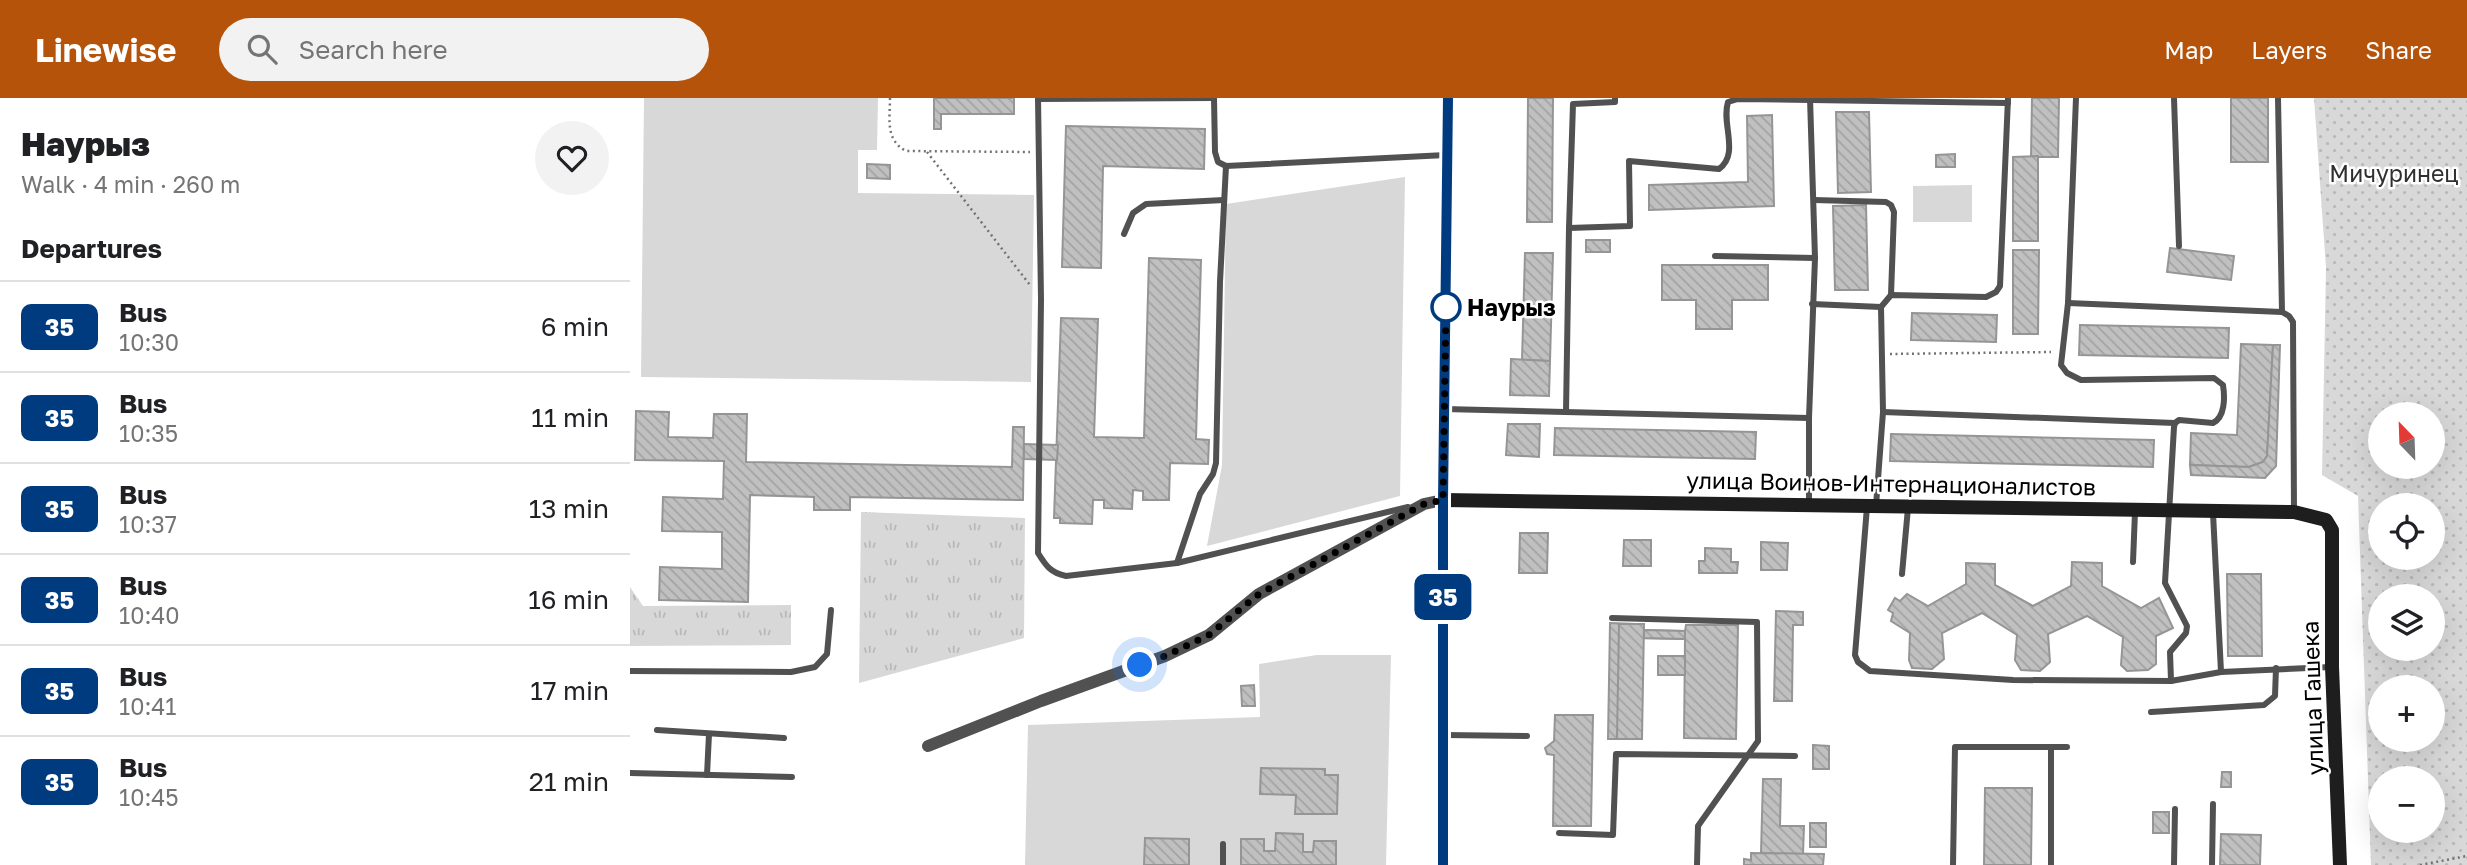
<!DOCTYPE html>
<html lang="en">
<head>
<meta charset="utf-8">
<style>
  body { margin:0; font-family:"Golos Text",sans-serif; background:#f2f2f2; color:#202124; height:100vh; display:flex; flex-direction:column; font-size:26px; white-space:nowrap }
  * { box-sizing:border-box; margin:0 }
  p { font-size:23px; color:#757577 }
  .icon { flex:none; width:38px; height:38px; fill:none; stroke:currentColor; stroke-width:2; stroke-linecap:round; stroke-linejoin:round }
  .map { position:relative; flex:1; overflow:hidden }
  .drawer { display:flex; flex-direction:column; background:#fff; width:630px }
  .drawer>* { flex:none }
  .badge { padding:0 14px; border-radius:10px; font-size:24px; line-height:46px }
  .needle { width:46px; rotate:337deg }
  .controls { position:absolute; left:1738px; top:304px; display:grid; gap:14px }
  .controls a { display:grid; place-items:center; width:77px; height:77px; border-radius:50%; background:#fff; box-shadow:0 7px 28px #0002; font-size:35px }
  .you { position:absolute; width:35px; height:35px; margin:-18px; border:5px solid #fff; border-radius:50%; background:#1a73e8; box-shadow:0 0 0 10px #1a73e833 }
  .map>.badge { position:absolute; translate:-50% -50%; box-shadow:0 0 0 4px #fff }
  h2 { padding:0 21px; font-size:26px; line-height:63px }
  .round { display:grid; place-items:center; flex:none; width:74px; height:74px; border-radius:37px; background:#f2f2f2 }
  .overview { display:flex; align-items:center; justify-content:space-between; height:119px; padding:0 21px }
  h1 { font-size:33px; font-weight:800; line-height:52px }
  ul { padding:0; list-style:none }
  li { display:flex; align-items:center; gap:21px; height:91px; padding:0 21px; border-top:2px solid #e0e0e0 }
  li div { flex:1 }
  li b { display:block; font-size:26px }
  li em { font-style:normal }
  li .badge { min-width:77px; font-weight:700; text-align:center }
  header { display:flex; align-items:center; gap:42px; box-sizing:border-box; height:98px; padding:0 35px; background:#b45309; color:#fff }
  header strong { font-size:33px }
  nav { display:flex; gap:38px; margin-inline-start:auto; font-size:24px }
  .search { width:490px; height:63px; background:#f2f2f2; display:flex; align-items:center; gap:18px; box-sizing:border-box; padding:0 24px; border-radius:38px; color:#757577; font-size:26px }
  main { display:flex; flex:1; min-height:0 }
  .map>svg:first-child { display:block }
  .grass { fill:#d8d8d8 }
  .park { fill:url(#park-tufts) }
  .garden { fill:url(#garden-dots); fill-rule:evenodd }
  .building { fill:url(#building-back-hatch); stroke:#959595; stroke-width:2 }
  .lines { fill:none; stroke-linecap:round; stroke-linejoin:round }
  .path { stroke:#737373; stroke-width:2.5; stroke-dasharray:2 3.5; stroke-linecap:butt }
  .service { stroke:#515151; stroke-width:6 }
  .minor { stroke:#515151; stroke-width:12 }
  .secondary { stroke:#1e1e1e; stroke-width:14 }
  .line-casing { stroke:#fff; stroke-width:16 }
  .line { stroke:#003b80; stroke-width:10 }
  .walk { stroke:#000; stroke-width:7; stroke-dasharray:0 12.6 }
  .stop-dot { fill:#fff; stroke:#003b80; stroke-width:3.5 }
  .labels { text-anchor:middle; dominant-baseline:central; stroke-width:5; stroke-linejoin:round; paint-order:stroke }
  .park-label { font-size:23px; fill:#2f2f2f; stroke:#fff }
  .stop-label { font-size:23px; font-weight:bold; fill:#000; stroke:#fff; text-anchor:start }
  .street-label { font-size:23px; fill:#000; stroke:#fff }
</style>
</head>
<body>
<header>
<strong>Linewise</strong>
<div class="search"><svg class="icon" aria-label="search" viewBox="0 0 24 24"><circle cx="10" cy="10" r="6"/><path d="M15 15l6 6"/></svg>Search here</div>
<nav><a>Map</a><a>Layers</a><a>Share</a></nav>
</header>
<main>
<section class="drawer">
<div class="overview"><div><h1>Наурыз</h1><p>Walk · 4 min · 260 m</p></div><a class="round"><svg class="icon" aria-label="heart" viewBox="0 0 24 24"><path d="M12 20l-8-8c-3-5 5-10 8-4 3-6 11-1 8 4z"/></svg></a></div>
<h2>Departures</h2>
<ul>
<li><span class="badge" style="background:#003b80;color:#fff">35</span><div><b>Bus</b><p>10:30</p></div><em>6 min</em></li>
<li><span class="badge" style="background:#003b80;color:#fff">35</span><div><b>Bus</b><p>10:35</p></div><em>11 min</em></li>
<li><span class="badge" style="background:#003b80;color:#fff">35</span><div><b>Bus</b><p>10:37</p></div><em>13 min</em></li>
<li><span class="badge" style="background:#003b80;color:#fff">35</span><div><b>Bus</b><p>10:40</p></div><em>16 min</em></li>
<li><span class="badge" style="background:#003b80;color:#fff">35</span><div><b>Bus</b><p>10:41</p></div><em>17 min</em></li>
<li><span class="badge" style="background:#003b80;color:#fff">35</span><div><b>Bus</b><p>10:45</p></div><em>21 min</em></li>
</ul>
</section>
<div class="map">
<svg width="1837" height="767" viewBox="0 0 1837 767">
  <defs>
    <pattern id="park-tufts" width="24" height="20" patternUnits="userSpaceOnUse" patternTransform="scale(1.75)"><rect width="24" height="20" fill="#d8d8d8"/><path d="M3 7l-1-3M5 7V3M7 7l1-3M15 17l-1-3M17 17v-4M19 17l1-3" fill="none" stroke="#b8b8b8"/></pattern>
    <pattern id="garden-dots" width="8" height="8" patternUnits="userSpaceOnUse" patternTransform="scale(1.75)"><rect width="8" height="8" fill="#d8d8d8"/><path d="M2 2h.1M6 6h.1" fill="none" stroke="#b8b8b8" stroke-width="1.8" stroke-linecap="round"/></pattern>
    <pattern id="building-back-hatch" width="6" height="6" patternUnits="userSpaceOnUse" patternTransform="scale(1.75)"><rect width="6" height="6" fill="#c0c0c0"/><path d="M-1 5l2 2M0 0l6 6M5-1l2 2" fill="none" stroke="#a3a3a3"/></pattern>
  </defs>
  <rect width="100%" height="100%" fill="#fff"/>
  <g class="grass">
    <path d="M14 0H248L247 52H228V95L404 97 401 284 11 279Z"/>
    <path d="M775 79 770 398 577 448 592 367 596 106Z"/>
    <path d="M1342 87V124H1283V88Z"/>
    <path d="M687 557H761L756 767H395L398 627 630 619 629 566Z"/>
  </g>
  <g class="park">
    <path d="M231 414 395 420 394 540 229 585Z"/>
    <path d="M0 489 13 508 161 507V547L0 548Z"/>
  </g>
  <path class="garden" d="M1684 0H1837V767H1741L1728 398 1692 377 1696 170ZM1750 317H1802V369H1750ZM1750 408H1802V460H1750ZM1750 499H1802V551H1750ZM1750 590H1802V642H1750ZM1750 681H1802V733H1750Z"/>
  <g class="building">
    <path d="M304 0H384V16H311V31H304Z"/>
    <path d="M898 0H923L922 124H897Z"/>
    <path d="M1402 0H1429L1428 59H1401Z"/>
    <rect x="1601" y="0" width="37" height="64"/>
    <path d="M1206 14H1239L1241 94 1208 95Z"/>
    <path d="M1142 17 1144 108 1019 112V87L1118 84 1117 18Z"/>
    <path d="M436 28 575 31 574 71 473 68 471 170 432 169Z"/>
    <path d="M1325 56V69H1306V57Z"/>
    <path d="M1408 58V143H1383V59Z"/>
    <path d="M237 66 260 67V81L237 80Z"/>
    <path d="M1236 107 1238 192H1205L1203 108Z"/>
    <rect x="956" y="142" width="24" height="12"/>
    <path d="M1540 150 1604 158 1601 182 1537 174Z"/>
    <path d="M1383 152H1409L1408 236H1383Z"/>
    <path d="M895 155H923L920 263 892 262Z"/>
    <path d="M519 160 571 162 566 341 579 342 578 366 540 365 539 402H513V393L503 392 502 411 474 410V402H463L462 426 430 425V420H424L431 220 468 221 464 339 514 340Z"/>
    <path d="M1032 167H1138V202H1102V231H1066V202H1032Z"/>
    <path d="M1282 215 1367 217 1366 244 1281 242Z"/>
    <path d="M1450 227 1599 230 1598 260 1449 257Z"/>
    <path d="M1611 246 1643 247 1637 358 1633 364 1619 369 1560 367 1561 335 1607 337Z"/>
    <path d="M1643 247H1650L1646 368 1635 380 1561 377 1560 367 1619 369 1633 364 1637 358Z"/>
    <path d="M881 261 920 263 919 298 880 297Z"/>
    <path d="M6 313 39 314 38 339 83 340 84 316H117L116 364 382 369 383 329H394L393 402 220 399V412H184V399L120 397 118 504 29 502 30 469 92 471V434L32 433 33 399 93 401 94 363 5 362Z"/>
    <path d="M878 326H910L909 359 876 357Z"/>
    <path d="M925 330 1126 334 1125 361 924 357Z"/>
    <path d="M1261 336 1524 342 1523 369 1260 363Z"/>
    <path d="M394 346 428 347 427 362 394 361Z"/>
    <path d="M890 435H918L917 475H889Z"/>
    <path d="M994 442H1021V468H993Z"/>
    <path d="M1131 444 1158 445 1157 472H1131Z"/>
    <path d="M1075 450 1101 451V464H1108L1107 475H1069V463H1075Z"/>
    <path d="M1442 464 1472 465V488L1511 510 1529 500 1543 530 1526 538V566L1518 572 1497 573 1491 567 1493 539 1457 518 1418 536 1420 564 1410 573 1391 572 1385 562 1387 537 1352 515 1312 535 1314 561 1302 571 1282 570 1279 562 1280 535 1261 523 1263 515 1258 512 1265 500 1270 503 1277 496 1298 508 1336 486V465L1365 466V487L1403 508 1441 488Z"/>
    <path d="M1597 476H1631L1632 558H1598Z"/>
    <path d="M1146 513 1173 514V527H1163L1162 603H1144Z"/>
    <path d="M980 525 1005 526V532L1055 533 1056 527H1108L1106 641 1054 640 1055 541 1005 540 1003 641H978Z"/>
    <path d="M989 526H1014L1012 641H987Z"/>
    <path d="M1014 532 1055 533V541L1014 540Z"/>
    <rect x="1028" y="558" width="27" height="19"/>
    <path d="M624 587 625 608H612L611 588Z"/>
    <path d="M925 617H963L961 728H923L924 657 917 656 915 650 924 643Z"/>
    <path d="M1183 647 1199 648V671H1183Z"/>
    <path d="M631 670 695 671V677H708L707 716H665L666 697 630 696Z"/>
    <path d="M1592 674H1601V689H1591Z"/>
    <path d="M1133 681H1151L1150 728H1174L1173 756 1131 755Z"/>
    <path d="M1355 690H1402L1401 767H1354Z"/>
    <rect x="1523" y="714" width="16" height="21"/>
    <rect x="1180" y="725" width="16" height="24"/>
    <path d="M646 735 673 736V754H683L684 743H706V767H611V741H634V753H645Z"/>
    <path d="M1591 736 1631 737 1630 767H1590Z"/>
    <path d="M515 740 559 741V767H514Z"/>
    <path d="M1121 755 1194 756 1193 767H1114V761L1121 762Z"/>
  </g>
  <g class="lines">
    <g class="path">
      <path d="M260 0C260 21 255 42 276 53L400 54"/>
      <path d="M297 54 400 187"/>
      <path d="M1260 256 1421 254"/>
      <path d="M1790 767 1837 758"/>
    </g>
    <g class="service">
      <path d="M408 0 411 201 408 455C416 468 421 475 436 478L547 465 778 409"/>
      <path d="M584 0 585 54 588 64 596 68 816 57"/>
      <path d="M985 0V4L943 6 939 130 1000 128 999 63 1089 71C1110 56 1091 26 1098 4L1108 1 1378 5"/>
      <path d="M1446 0 1438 205 1431 267 1437 275 1451 282 1584 280 1593 287C1595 300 1595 319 1583 325L1549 322 1545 325 1544 329 1535 485 1557 528 1556 535 1540 554 1541 583"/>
      <path d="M1544 0 1549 148"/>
      <path d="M1648 0 1652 214"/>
      <path d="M408 1 584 0"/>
      <path d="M1184 102 1256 104 1261 107 1264 114 1261 197"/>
      <path d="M494 136 503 115 516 106 594 102"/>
      <path d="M1085 158 1185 160"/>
      <path d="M1438 205 1652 214 1659 218 1663 224 1664 413"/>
      <path d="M1182 206 1251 209"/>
      <path d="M814 311 1179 320"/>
      <path d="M936 314 939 130"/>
      <path d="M1253 314 1545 325"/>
      <path d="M1179 407V320L1185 160 1180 0"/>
      <path d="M1246 408 1253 314 1251 209 1261 197 1356 199 1366 194 1370 188 1378 0"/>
      <path d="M1237 409 1225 557 1228 564 1240 573 1383 582 1541 583 1591 574 1701 569"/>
      <path d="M1583 415 1591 574"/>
      <path d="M1503 464 1505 414"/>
      <path d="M547 465 570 396 583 376 586 365 590 184 596 68"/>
      <path d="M1272 476 1278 410"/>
      <path d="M982 520 1127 524 1128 643 1068 728 1067 767"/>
      <path d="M0 573 161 574 185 569 197 556 201 512"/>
      <path d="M1521 614 1634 607 1645 598 1646 570"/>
      <path d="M27 632 154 640"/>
      <path d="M814 637 897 638"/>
      <path d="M0 675 162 679"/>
      <path d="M77 677 79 636"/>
      <path d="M929 735 983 737 986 656 1165 658"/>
      <path d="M593 746V767"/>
      <path d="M1323 767 1325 649H1437"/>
      <path d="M1421 767V649"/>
      <path d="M1544 767 1545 711"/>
      <path d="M1582 767 1583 706"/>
    </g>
    <path class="minor" d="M298 648 411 603 535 558 579 537 629 496 794 406 813 402"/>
    <g class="secondary">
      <path d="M813 402 1664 414 1696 422 1702 432V569L1710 767"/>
      <path d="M813 767V402L818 0"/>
    </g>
  </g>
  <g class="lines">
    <g class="line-casing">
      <path id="line" d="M813 767V402L818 0"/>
    </g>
    <use href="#line" class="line"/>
    <path class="walk" d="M510 567 535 558 579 537 629 496 794 406 813 402 816 209"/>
  </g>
  <circle class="stop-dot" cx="816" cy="209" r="14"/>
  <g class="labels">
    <g class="park-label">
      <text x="1764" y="75">Мичуринец</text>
    </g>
    <g class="stop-label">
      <text x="837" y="209">Наурыз</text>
    </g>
    <g class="street-label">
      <text transform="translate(1261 385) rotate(1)">улица Воинов-Интернационалистов</text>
      <text transform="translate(1682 600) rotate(-92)">улица Гашека</text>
    </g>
  </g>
</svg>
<div class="controls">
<a><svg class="needle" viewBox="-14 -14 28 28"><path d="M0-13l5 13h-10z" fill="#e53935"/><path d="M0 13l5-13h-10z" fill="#757577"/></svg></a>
<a><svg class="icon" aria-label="locate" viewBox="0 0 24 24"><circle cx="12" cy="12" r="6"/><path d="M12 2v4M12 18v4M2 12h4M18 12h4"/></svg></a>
<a><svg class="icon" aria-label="layers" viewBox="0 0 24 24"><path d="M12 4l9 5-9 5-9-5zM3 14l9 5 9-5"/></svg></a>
<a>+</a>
<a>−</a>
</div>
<div class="you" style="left:510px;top:567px"></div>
<b class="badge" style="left:813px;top:499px;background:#003b80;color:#fff">35</b>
</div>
</main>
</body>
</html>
